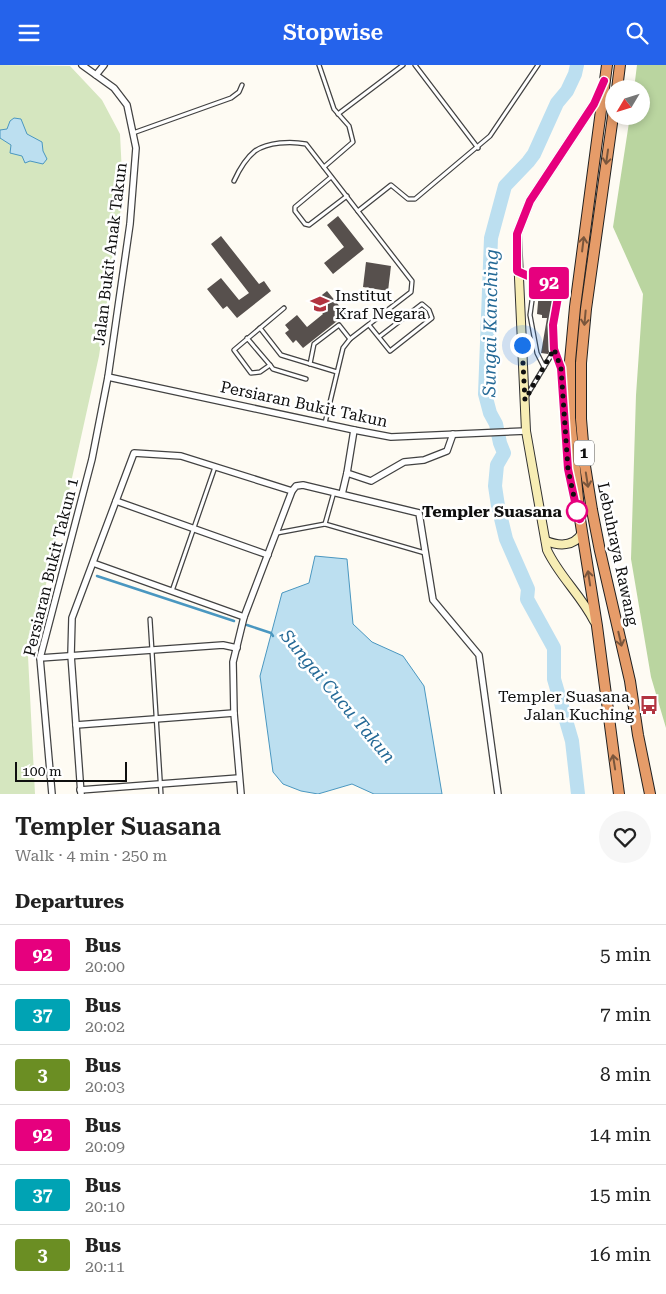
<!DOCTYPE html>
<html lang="en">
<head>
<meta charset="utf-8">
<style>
  body { margin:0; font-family:"Roboto Serif",serif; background:#f6f6f6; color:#222; height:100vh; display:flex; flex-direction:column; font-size:19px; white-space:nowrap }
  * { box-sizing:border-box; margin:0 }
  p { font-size:16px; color:#767676 }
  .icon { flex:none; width:28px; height:28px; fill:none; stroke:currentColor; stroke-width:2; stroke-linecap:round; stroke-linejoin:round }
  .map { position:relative; height:729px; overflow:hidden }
  .details { display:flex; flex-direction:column; background:#fff; flex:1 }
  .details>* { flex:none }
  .badge { padding:0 10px; border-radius:4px; font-size:18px; line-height:32px }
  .needle { width:32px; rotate:232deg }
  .fabs { position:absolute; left:605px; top:15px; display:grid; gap:10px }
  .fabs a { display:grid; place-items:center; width:45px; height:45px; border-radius:50%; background:#fff; box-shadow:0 2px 8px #0003; font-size:25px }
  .scale { position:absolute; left:15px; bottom:12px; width:112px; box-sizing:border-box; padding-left:5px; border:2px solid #0f0f0f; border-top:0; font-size:14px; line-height:18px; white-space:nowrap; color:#0f0f0f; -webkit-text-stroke:4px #fff; paint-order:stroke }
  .you { position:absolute; width:25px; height:25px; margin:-12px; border:4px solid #fff; border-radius:50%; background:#1a73e8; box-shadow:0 0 0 8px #1a73e833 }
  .map>.badge { position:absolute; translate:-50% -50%; box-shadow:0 0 0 2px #fff }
  h2 { padding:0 15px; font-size:19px; line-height:45px }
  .round { display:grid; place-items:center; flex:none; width:52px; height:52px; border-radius:26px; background:#f6f6f6 }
  .headline { display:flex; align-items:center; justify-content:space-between; height:85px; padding:0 15px }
  h1 { font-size:24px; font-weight:600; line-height:38px }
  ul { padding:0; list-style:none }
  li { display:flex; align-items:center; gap:15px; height:60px; padding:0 15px; border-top:1px solid #e0e0e0 }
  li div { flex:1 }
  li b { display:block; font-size:19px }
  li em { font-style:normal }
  li .badge { min-width:55px; font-weight:700; text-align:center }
  header { display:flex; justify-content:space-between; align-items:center; height:65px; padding:0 15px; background:#2563eb; color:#fff; font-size:22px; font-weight:600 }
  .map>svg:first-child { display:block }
  .green { fill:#d5e6bf }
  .forest { fill:#bad5a0 }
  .water { fill:#bcdff0; stroke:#4a97c0 }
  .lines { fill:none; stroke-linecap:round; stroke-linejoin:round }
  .stream { stroke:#4a97c0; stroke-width:2.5 }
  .river { stroke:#bcdff0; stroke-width:14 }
  .building { fill:#57504d }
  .lane-casing { stroke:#424242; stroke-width:5.5 }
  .street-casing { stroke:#424242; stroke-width:8 }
  .secondary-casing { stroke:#313131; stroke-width:10 }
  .highway-casing { stroke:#202020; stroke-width:12 }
  .lane { stroke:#fff; stroke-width:3 }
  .street { stroke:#fff; stroke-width:5.5 }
  .secondary { stroke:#f7edb4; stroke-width:8 }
  .highway { stroke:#e69c69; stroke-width:10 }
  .oneway { stroke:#7a563c }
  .line-casing { stroke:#fff; stroke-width:11 }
  .line { stroke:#e6007e; stroke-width:8 }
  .walk { stroke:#0f0f0f; stroke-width:5; stroke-dasharray:0 9 }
  .stop-dot { fill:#fff; stroke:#e6007e; stroke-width:2.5 }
  .labels { text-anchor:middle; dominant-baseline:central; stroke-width:5; stroke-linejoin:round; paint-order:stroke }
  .shield { fill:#fff; stroke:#575757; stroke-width:1 }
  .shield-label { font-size:15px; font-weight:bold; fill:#0f0f0f }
  .street-label { font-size:16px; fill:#0f0f0f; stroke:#fff }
  .poi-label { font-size:16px; fill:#0f0f0f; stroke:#fff; text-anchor:start }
  .stop-label { font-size:16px; font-weight:bold; fill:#0f0f0f; stroke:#fff; text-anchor:end }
  .water-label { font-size:18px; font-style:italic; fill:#246996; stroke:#fff }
</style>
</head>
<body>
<header><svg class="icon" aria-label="menu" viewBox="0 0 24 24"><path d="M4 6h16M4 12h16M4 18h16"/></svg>Stopwise<svg class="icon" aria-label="search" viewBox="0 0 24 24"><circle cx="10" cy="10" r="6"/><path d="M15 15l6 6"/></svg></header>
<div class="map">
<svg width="666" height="729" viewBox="0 0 666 729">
  <rect width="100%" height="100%" fill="#fefbf3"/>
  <path class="green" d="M0 0 70 1 102 35 120 69 123 129 99 291 68 431 28 591 35 729H0Z"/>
  <path class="forest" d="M637 0H666V663L651 612 631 494 636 330 643 229 613 162 630 51H641V24H634Z"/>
  <g class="water">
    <path d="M14 53 21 54 27 69 42 77 43 86 47 94 43 99 30 96 25 98 22 91 10 88 11 80 0 73V65L7 64 10 56Z"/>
    <path d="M315 491 347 494 353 559 372 577 403 591 424 621 442 729H374L352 719 318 729 301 726 283 719 273 707 260 611 282 528 309 518Z"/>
  </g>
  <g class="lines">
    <g class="stream">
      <path d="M97 511 234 556"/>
      <path d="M247 560 271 568 273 571"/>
    </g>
    <path class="river" d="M577 0 575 9 567 26 557 38 534 89 528 97 505 121 491 173 485 329 490 348 496 359 500 378 504 388 497 400 495 421 498 441 506 474 528 524 527 534 554 583V614L572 676 578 729"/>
  </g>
  <g class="building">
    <path d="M338 151 364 184 333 209 324 198 344 182 327 160Z"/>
    <path d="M221 171 259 219 264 216 271 226 237 253 227 241 223 244 207 224 221 213 239 235 249 228 211 179Z"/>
    <path d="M366 197 391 201 388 226 363 222Z"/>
    <path d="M327 226 346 249 303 283 296 275 293 278 285 268 289 265 285 260 297 250 307 262 323 249 313 237Z"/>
    <path d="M539 226 555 229 550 259 551 283 548 289 541 288 547 253H542V250L537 249Z"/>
  </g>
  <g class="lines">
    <g class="lane-casing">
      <g id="lane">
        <path d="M319 0 334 44 349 61 353 77 324 102"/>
        <path d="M415 0 478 83"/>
        <path d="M338 49 403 0"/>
        <path d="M133 68 231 33 239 27 242 20"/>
        <path d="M331 112 295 142V146L305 159 309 160 347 131"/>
        <path d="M234 116C239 105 245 94 255 86 268 77 291 76 306 79L412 216 411 227 350 274 343 283 325 358"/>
        <path d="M358 146 391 120 408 134H415L490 71 538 0"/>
        <path d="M519 207 535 214 560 221 553 259 555 284 561 303 568 404 573 427"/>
        <path d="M535 214 530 250 537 288 544 302"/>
        <path d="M369 260 390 286 432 253 429 245 422 239 379 272"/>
        <path d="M260 263 281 290 337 307"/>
        <path d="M247 273 270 300 260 307 251 308 234 285 284 243"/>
        <path d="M310 299 314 279 339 260 350 274"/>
        <path d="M270 300 273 304 306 314"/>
        <path d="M526 332 555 284"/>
        <path d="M325 459 334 427"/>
        <path d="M277 468 325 459 425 488"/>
        <path d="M172 526 215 402"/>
        <path d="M150 554 161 729"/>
      </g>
    </g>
    <g class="street-casing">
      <g id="street">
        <path d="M96 10 104 0"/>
        <path d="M108 312 354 365 391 372 526 366"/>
        <path d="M347 408 371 416 404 397 424 395 447 386 453 369"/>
        <path d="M342 429 347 408 354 365"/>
        <path d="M116 436 268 490"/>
        <path d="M93 498 244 552"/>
        <path d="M40 593 223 580 237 583"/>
        <path d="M76 660 234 648"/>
        <path d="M80 725 239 713"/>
        <path d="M52 729 40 593 92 394 108 312 130 159 136 83 127 40 114 23 82 0"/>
        <path d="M81 729 71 590 72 553 134 388 181 391 292 426"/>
        <path d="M241 729 234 648 233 597 244 552 292 426 296 421 303 420 419 448 433 535 479 590 498 729"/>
      </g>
    </g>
    <g class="secondary-casing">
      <g id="secondary">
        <path d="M546 476C559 481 574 482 582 468"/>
        <path d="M594 556C581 530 559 511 547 485L526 366 517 169 530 136 594 39 602 23"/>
      </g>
    </g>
    <g class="highway-casing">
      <g id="highway">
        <path d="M607 0 575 242 570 296V353L580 454 597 561 619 729"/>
        <path d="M617 24 620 0"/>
        <path d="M614 44 586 244 581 298V354L585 401 592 445 600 486 630 616 638 670 650 729"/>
      </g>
    </g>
    <use href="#lane" class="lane"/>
    <use href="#street" class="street"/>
    <use href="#secondary" class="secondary"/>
    <use href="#highway" class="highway"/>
  </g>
  <defs><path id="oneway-shaft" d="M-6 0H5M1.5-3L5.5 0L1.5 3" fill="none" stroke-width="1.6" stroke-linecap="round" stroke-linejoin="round" transform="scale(1.25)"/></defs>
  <g class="oneway">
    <use href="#oneway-shaft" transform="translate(607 92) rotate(98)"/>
    <use href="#oneway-shaft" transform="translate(583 179) rotate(-83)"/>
    <use href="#oneway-shaft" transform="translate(585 253) rotate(95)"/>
    <use href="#oneway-shaft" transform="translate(587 415) rotate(81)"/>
    <use href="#oneway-shaft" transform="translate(589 513) rotate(-99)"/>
    <use href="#oneway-shaft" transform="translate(620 574) rotate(77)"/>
    <use href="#oneway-shaft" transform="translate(614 697) rotate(-99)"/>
  </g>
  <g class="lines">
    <g class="line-casing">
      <path id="line" d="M580 454 577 446 568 404 561 303 554 284 553 260 560 221 535 214 517 206V169L530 136 594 39 604 16"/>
    </g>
    <use href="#line" class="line"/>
    <path class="walk" d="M522 280 525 335 554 284 561 303 568 404 577 446"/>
  </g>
  <defs>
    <g id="university-bare" transform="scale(1.5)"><path d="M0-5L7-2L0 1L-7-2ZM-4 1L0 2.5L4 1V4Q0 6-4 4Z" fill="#b23440" stroke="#fff" stroke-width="2.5" paint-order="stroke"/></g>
    <g id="bus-bare" transform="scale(1.5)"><path d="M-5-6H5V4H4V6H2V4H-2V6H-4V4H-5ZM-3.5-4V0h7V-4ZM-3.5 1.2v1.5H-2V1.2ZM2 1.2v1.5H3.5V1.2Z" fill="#b23440" stroke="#fff" stroke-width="2.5" paint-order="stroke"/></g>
  </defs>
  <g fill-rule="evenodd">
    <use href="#university-bare" x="320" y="239"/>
    <use href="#bus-bare" x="649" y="640"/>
  </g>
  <circle class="stop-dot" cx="577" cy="446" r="10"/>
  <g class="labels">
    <rect class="shield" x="574" y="375.5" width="20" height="25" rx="4"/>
    <g class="shield-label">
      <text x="584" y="388">1</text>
    </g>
    <g class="street-label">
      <text transform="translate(110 189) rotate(-83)">Jalan Bukit Anak Takun</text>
      <text transform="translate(304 339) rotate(12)">Persiaran Bukit Takun</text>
      <text transform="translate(618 489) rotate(78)">Lebuhraya Rawang</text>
      <text transform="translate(51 502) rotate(-76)">Persiaran Bukit Takun 1</text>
    </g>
    <g class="poi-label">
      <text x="335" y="230">Institut<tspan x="335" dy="18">Kraf Negara</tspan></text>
      <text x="634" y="631" text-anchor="end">Templer Suasana,<tspan x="634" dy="18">Jalan Kuching</tspan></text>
    </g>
    <g class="stop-label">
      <text x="562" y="446">Templer Suasana</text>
    </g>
    <g class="water-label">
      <text transform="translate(490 258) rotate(-89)">Sungai Kanching</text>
      <text transform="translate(338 631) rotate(50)">Sungai Cucu Takun</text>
    </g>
  </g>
</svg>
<div class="fabs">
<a><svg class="needle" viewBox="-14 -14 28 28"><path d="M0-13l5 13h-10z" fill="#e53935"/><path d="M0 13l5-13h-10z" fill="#767676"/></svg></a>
</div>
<div class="scale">100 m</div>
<div class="you" style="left:522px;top:280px"></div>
<b class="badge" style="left:549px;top:218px;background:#e6007e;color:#fff">92</b>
</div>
<section class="details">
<div class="headline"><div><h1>Templer Suasana</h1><p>Walk · 4 min · 250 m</p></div><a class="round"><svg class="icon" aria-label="heart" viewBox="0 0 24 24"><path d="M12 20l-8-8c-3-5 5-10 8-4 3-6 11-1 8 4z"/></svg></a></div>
<h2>Departures</h2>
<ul>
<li><span class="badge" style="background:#e6007e;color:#fff">92</span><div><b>Bus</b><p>20:00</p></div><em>5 min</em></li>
<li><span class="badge" style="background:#00a3b4;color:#fff">37</span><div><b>Bus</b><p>20:02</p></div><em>7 min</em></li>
<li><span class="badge" style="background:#6b8e23;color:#fff">3</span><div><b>Bus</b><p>20:03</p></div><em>8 min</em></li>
<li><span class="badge" style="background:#e6007e;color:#fff">92</span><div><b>Bus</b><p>20:09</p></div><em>14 min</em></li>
<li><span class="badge" style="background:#00a3b4;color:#fff">37</span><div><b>Bus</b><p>20:10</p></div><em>15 min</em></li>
<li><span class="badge" style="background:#6b8e23;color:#fff">3</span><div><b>Bus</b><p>20:11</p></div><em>16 min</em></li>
</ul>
</section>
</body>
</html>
